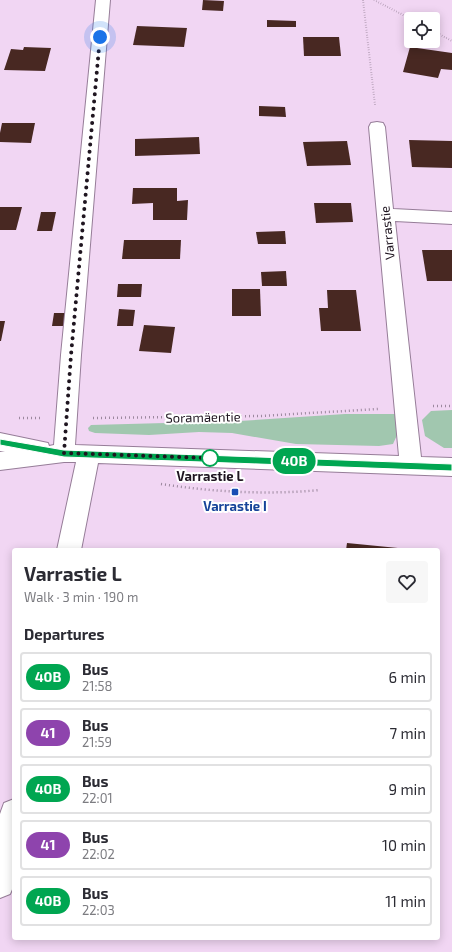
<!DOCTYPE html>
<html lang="en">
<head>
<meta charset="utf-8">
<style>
  body { margin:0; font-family:"Exo 2",sans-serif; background:#f7f7f7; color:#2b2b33; height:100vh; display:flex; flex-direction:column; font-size:15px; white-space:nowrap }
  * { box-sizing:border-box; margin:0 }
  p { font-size:13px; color:#7c7c81 }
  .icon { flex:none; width:22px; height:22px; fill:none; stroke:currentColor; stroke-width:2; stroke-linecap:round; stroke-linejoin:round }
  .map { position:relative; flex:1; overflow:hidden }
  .drawer { position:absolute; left:12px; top:548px; width:428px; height:392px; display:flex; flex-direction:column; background:#fff; border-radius:4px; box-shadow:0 2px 10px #0003 }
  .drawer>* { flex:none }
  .badge { padding:0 8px; border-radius:13px; font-size:14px; line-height:26px }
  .fabs { position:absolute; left:404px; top:12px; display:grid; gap:8px }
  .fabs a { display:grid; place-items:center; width:36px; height:36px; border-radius:4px; background:#fff; box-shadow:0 2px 10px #0003; font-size:20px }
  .you { position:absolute; width:20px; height:20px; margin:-10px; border:3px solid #fff; border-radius:50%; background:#1a73e8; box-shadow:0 0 0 6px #1a73e833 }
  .map>.badge { position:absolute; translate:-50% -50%; box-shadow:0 0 0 2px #fff }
  h2 { padding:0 12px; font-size:15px; line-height:36px }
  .round { display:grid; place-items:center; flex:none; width:42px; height:42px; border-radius:4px; background:#f7f7f7 }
  .head { display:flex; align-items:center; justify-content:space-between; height:68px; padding:0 12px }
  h1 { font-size:19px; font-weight:700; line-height:30px }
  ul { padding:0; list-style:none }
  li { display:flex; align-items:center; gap:12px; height:50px; margin:0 8px 6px; padding:0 4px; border:2px solid #e1e1e2; border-radius:4px }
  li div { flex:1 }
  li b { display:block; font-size:15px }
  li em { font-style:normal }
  li .badge { min-width:44px; font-weight:700; text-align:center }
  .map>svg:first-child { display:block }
  .green { fill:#a1c7af }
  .building { fill:#482822 }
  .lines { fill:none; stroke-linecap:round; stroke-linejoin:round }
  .minor-casing { stroke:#967d98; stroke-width:2 }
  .path-far1 { stroke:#9c889e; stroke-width:2; stroke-dasharray:0.5 2; stroke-linecap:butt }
  .path { stroke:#9c889e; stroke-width:2.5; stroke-dasharray:1 3; stroke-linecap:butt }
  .minor { fill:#fff; fill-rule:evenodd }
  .line { fill:#00a651; stroke:#fff }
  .walk { stroke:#1f1520; stroke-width:4; stroke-dasharray:0 7.2 }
  .stop-dot { fill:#fff; stroke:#00a651; stroke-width:2 }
  .transit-dot { fill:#1a4fb4; stroke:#fff; stroke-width:1.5 }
  .labels { text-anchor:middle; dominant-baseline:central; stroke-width:4; stroke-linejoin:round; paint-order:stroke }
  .street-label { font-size:13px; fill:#1f1520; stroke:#fff }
  .stop-label { font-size:13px; font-weight:bold; fill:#1f1520; stroke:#fff }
  .transit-label { font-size:13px; font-weight:bold; fill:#164399; stroke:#fff }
</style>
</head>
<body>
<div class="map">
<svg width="452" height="952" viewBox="0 0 452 952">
  <rect width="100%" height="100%" fill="#f1d6f3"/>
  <g class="green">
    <path d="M452 410V448H444L425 436 422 420 431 411Z"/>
    <path d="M345 414H395L398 433 393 444 379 446 296 444 232 433 199 432 149 435 95 433 89 431 88 428 91 425 239 421Z"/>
  </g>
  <g class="building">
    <path d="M203 0 224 1 223 11 202 10Z"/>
    <path d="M267 20 296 21V27H267Z"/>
    <path d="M137 26 187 28 184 47 133 45Z"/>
    <path d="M303 37H339L341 56H304Z"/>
    <path d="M24 47 51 48 45 71 4 70 11 49 23 50Z"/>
    <path d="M410 47 452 53V70L441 69 438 78 403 72Z"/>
    <path d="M259 106 285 107 286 117 259 116Z"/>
    <path d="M2 123H35L31 143 0 142V133Z"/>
    <path d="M199 137 200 154 135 156V139Z"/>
    <path d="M409 140 452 141V168L412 167Z"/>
    <path d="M347 141 351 165 307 166 303 142Z"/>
    <path d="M133 188H177V201L188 200 187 220H153V203L132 204Z"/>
    <path d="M314 203H351L353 222 316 223Z"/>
    <path d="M0 207H22L16 230H0Z"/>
    <path d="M41 212H56L52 231H37Z"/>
    <path d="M285 231 286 244H258L256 232Z"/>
    <path d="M124 240H181L180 259H122Z"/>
    <path d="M422 250H452V281H427Z"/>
    <path d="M286 271 287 286H262L261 272Z"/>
    <path d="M118 284H142L141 297H117Z"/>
    <path d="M232 289H260L261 316H232Z"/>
    <path d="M327 290H356L361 331H321L319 308H328Z"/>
    <path d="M119 309 135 310 133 326H117Z"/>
    <path d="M54 313H67L65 326H52Z"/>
    <path d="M0 321H5L1 341H0Z"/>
    <path d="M144 325 175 327 171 353 139 351Z"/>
    <path d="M347 543 408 549V550H346Z"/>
  </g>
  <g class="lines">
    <g class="minor-casing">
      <g id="minor">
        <path d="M96 0H110L81 355 75 445 399 456 369 127 371 123 377 122 383 123 385 127 393 209 452 212V224L395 221 421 457 452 458V476L98 463 81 550H57L76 462H64L0 470V452H5L0 451V433L48 443 49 446 54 445 61 355Z"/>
        <path d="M14 799V885L10 894 0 898V814L4 803Z"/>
      </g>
    </g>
    <g class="path-far1">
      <path d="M363 0 375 105"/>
      <path d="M374 0 411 19"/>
      <path d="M433 31 452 41"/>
    </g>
    <g class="path">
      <path d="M433 406H452"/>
      <path d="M19 418H40"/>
      <path d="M93 418 260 416 378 409"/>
      <path d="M161 484C214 492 266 495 320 490"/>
    </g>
    <use href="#minor" class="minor"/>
  </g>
  <path class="line" d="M0 439 64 450 452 464V471L64 457 0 445Z"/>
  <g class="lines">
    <path class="walk" d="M100 37 71 355 64 453 210 458"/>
  </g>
  <circle class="stop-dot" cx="210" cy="458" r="8"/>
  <rect class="transit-dot" x="231" y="488" width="8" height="8" rx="2"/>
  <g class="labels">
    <g class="street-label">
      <text transform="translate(387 233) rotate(-96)">Varrastie</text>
      <text transform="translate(203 417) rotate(-1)">Soramäentie</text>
    </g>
    <g class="stop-label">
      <text x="210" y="476">Varrastie L</text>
    </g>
    <g class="transit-label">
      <text x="235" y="506">Varrastie I</text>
    </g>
  </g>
</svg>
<div class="fabs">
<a><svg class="icon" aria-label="locate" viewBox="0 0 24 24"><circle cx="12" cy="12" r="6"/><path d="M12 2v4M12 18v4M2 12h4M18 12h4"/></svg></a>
</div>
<div class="you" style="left:100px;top:37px"></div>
<b class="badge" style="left:294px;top:461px;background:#00a651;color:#fff">40B</b>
<section class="drawer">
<div class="head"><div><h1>Varrastie L</h1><p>Walk · 3 min · 190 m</p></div><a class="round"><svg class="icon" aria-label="heart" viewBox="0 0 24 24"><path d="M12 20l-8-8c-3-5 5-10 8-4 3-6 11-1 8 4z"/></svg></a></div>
<h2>Departures</h2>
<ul>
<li><span class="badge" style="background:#00a651;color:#fff">40B</span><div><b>Bus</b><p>21:58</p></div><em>6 min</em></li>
<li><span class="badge" style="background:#8e44ad;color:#fff">41</span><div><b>Bus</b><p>21:59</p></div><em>7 min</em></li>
<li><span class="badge" style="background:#00a651;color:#fff">40B</span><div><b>Bus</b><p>22:01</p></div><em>9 min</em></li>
<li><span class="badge" style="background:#8e44ad;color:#fff">41</span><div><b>Bus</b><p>22:02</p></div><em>10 min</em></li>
<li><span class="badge" style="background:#00a651;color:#fff">40B</span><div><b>Bus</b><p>22:03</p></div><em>11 min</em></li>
</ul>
</section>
</div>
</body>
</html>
